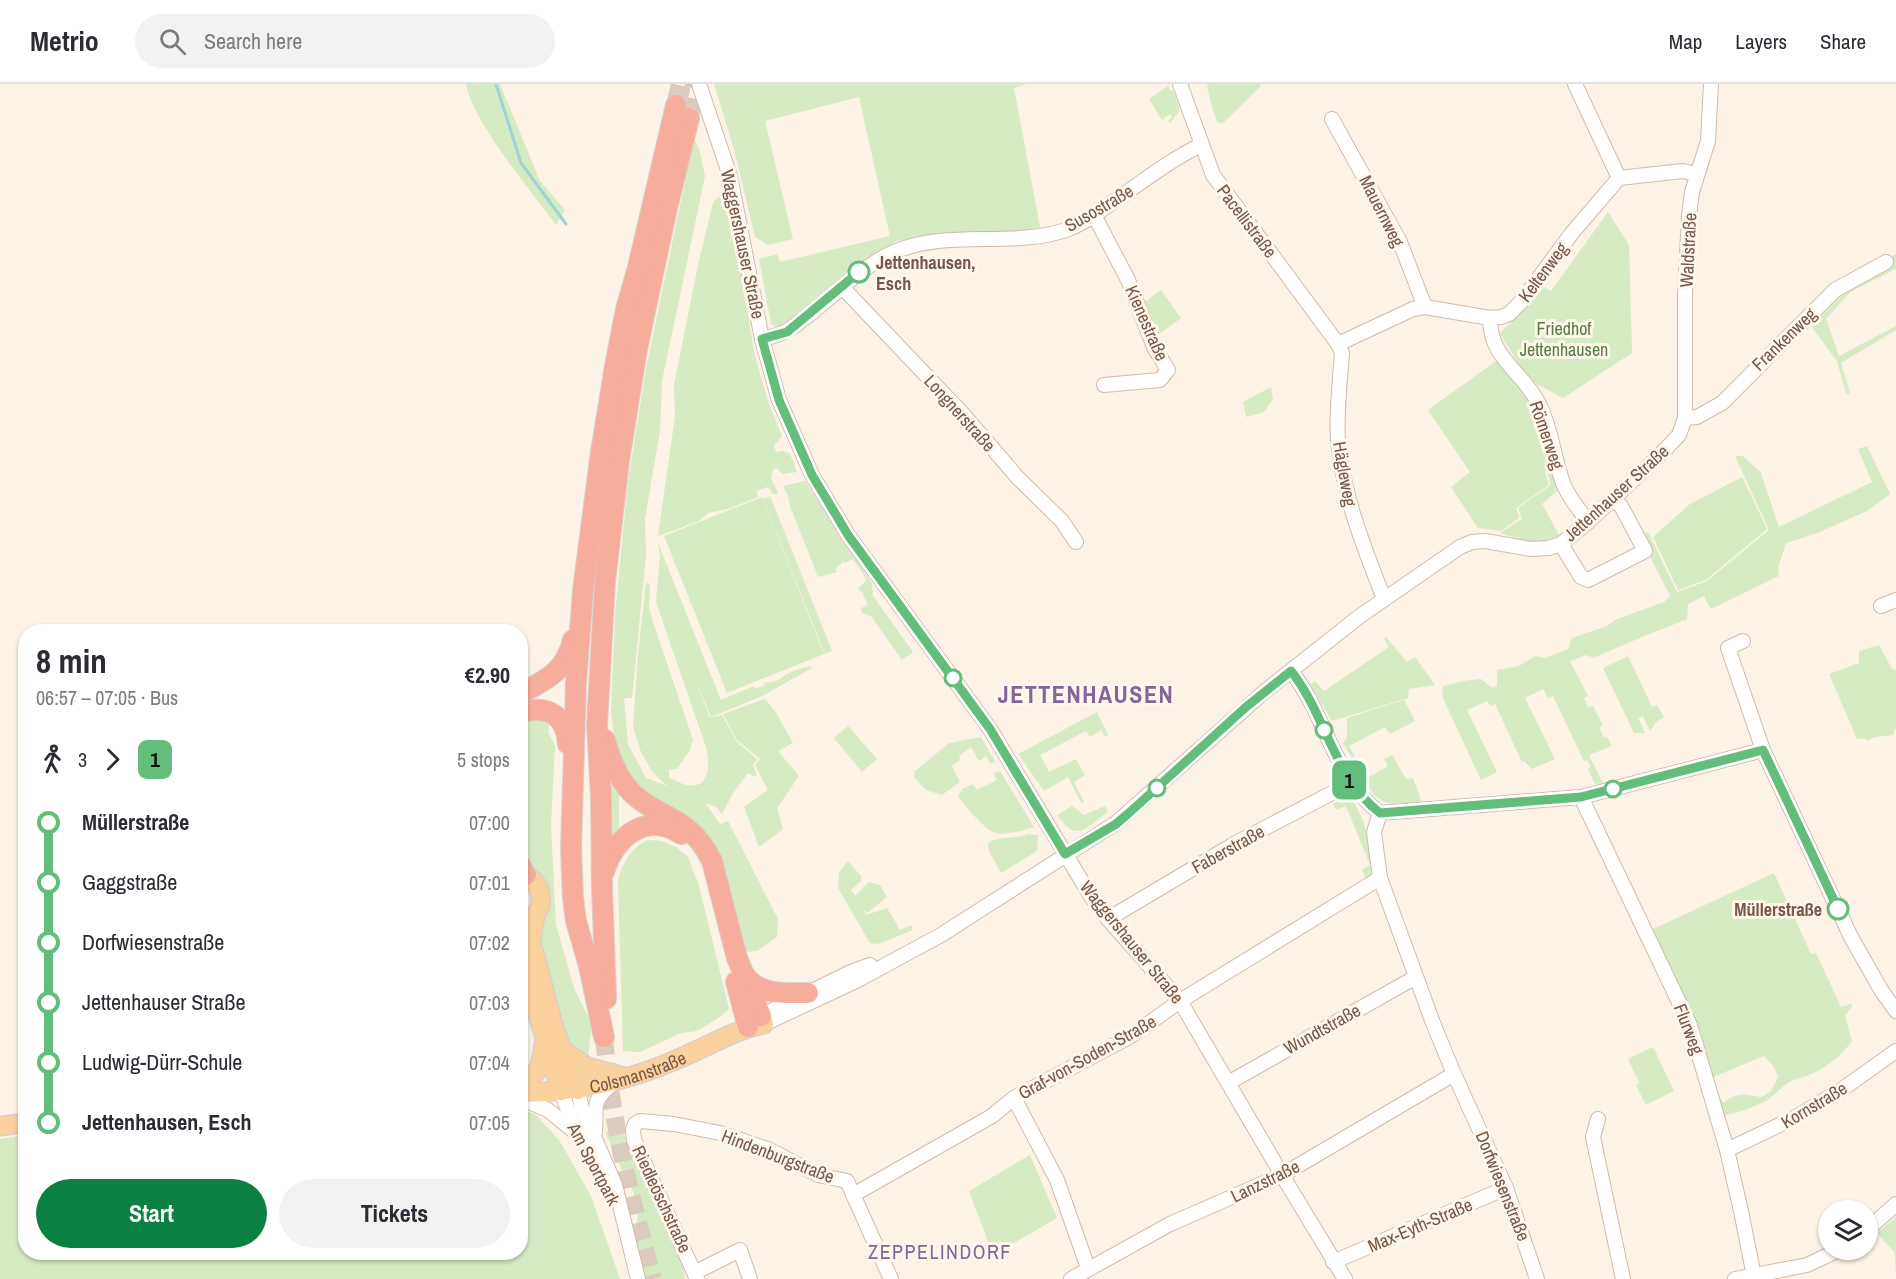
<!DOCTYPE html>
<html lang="en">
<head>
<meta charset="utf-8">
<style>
  body { margin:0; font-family:"Archivo Narrow",sans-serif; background:#f2f2f3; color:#2b2b33; height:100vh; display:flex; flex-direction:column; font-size:22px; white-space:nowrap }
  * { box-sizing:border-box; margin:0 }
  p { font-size:20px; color:#7c7c81 }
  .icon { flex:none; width:33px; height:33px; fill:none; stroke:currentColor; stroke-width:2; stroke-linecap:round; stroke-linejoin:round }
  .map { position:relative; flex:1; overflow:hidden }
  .panel { position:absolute; left:18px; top:540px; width:510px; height:636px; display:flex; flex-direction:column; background:#fff; border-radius:24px; box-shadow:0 2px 4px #0004 }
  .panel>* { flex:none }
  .badge { padding:0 12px; border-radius:9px; font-size:21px; line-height:39px }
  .controls { position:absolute; left:1818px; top:1116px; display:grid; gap:12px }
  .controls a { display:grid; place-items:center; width:60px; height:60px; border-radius:50%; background:#fff; box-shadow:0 2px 4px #0004; font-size:30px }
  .map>.badge { position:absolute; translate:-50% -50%; box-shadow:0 0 0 3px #fff }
  .legs { display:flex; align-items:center; gap:9px; height:66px; padding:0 18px; font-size:20px }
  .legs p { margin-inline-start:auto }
  .summary { display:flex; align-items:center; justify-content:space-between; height:102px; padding:0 18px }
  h1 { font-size:33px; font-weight:800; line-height:45px }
  .action { display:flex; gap:12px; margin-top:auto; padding:12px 18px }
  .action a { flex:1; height:69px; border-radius:36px; background:#0b8043; color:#fff; font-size:24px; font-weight:800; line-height:69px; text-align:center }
  .action a+a { background:#f2f2f3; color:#2b2b33 }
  ul { padding:0 18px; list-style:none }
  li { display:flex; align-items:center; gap:21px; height:60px; font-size:22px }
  li i { display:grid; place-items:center; width:9px; height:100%; margin:0 8px; background:currentColor }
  li i::after { content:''; width:15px; height:15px; margin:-8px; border:4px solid; border-radius:50%; background:#fff }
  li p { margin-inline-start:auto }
  li:first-child i { background:linear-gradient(#0000 50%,currentColor 0) }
  li:last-child i { background:linear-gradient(currentColor 50%,#0000 0) }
  header { display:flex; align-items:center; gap:36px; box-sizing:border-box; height:84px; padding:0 30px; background:#fff; border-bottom:2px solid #e1e1e2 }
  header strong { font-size:28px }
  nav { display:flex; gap:33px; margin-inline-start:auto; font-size:21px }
  .search { width:420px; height:54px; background:#f2f2f3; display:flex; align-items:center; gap:15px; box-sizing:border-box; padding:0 21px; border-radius:33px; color:#7c7c81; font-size:22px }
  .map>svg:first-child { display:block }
  .green { fill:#d6eac3 }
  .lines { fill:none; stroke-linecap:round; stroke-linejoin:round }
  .stream { stroke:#9fd3d8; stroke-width:3 }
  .major-tunnel { stroke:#dacbbe; stroke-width:18; stroke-dasharray:18 9; stroke-linecap:butt }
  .highway-tunnel { stroke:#dacbbe; stroke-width:20; stroke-dasharray:20 10; stroke-linecap:butt }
  .minor-casing { stroke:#d0bbae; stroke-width:16 }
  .major-casing { stroke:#d9d0cc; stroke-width:21 }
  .highway-casing { stroke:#d9d0cc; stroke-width:22 }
  .minor { stroke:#fff; stroke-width:14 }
  .major { stroke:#fbd29d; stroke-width:18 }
  .highway { stroke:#f7ad9c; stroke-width:20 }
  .line-1-casing { stroke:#fff; stroke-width:14 }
  .line-1 { stroke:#63bd7b; stroke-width:9 }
  .stop-1-dot { fill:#fff; stroke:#63bd7b; stroke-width:3 }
  .labels { text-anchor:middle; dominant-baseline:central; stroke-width:6; stroke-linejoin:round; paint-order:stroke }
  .street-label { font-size:18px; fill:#76574a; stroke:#fff6ec }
  .stop-label { font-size:18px; font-weight:bold; fill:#76574a; stroke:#fff6ec; text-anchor:start }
  .park-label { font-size:18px; fill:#567c42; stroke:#fff6ec }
  .neighbourhood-label { font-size:20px; letter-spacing:1.5px; fill:#846599; stroke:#fff6ec }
  .district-label { font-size:24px; font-weight:bold; letter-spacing:1.5px; fill:#846599; stroke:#fff6ec }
</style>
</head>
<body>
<header>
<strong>Metrio</strong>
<div class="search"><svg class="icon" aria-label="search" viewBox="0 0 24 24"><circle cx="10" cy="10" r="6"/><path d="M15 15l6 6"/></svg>Search here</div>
<nav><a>Map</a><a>Layers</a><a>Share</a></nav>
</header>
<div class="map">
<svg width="1896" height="1195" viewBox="0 0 1896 1195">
  <rect width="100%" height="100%" fill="#fcf2e5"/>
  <g class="green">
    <path d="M466 0H500L540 97 565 126 556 141C532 108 472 37 466 0Z"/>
    <path d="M714 0H1027L1014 4 1041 148 926 152 896 157 840 196 786 241 776 243 771 240 759 175 777 170 780 178 890 152 859 13 765 37 793 155 768 161 755 153 734 65Z"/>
    <path d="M1207 0H1260L1261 2 1222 40 1217 38 1210 16Z"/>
    <path d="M1168 2 1170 7 1173 6 1180 26 1170 39 1168 37 1172 33 1170 30 1162 36 1149 15Z"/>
    <path d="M694 54 700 68 705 92 662 297 660 346 645 435 646 471 632 614H624L628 660 646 694 667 702 653 689 641 668 633 643 638 571 646 499 650 500 649 522 653 538 693 656 690 666 677 685 669 686V694C676 695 679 699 686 701 711 706 710 679 706 663L656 518 660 472 658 459 721 616 754 602 755 605 765 601 764 598C780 600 780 592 791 588 798 585 804 584 811 582L812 584 762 612 711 633 694 593 710 634 722 631 737 658 757 675 753 681 757 691 755 693 748 689 733 709 722 730 716 723 705 719 720 740 728 737 778 835 777 853 757 867 743 868 722 782 640 705 617 673 611 629 615 532 628 397 646 285Z"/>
    <path d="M724 111 735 156 755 272 768 317 782 352 774 362 776 368 783 367 790 370 797 388 782 390 777 384 773 385 771 394 778 409 774 411 768 403 756 407 758 413 728 425 708 429 699 437 658 452 675 332 674 301 698 181 713 119 718 113Z"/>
    <path d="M1608 128 1629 161 1632 269 1563 314 1529 296 1500 250 1542 202 1551 207Z"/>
    <path d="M1896 170V185L1850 208 1826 235 1839 272 1896 242V246L1841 279 1850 309 1846 310 1837 277 1811 242 1869 184Z"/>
    <path d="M1161 206 1181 234 1158 251 1145 218Z"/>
    <path d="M1499 275 1540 329 1552 382 1545 388 1549 401 1516 424 1519 434 1501 447 1478 444 1451 403 1470 388 1428 326Z"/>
    <path d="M1271 303 1273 315 1264 328 1246 333 1243 318Z"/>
    <path d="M1867 362 1890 410 1867 427 1817 449 1786 459 1778 484 1779 492 1711 525 1704 512 1688 520 1687 535C1656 548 1625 559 1594 574L1586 571 1570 577 1588 612 1584 614 1588 623 1593 622 1603 641 1599 643 1604 654 1607 653 1612 662 1589 671 1603 699 1595 700 1588 685 1591 683 1587 676 1584 677 1553 612 1548 614 1543 605 1525 614 1555 675 1532 685 1524 677 1522 678 1495 620 1491 622 1487 617 1467 626 1497 688 1481 696 1442 612 1443 602 1463 597 1481 595 1492 604 1497 602V586L1519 582 1535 572 1545 574 1568 565 1572 554 1607 542 1615 536 1664 518 1670 512 1640 453 1648 448 1677 508 1707 497 1769 446 1735 372H1743L1761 389 1779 443 1872 398 1858 365Z"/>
    <path d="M1554 386 1558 406 1542 420 1560 453C1539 462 1521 456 1500 449L1522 435 1518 424 1551 401 1547 388Z"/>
    <path d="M1742 393 1767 445 1707 495 1678 506 1653 453 1690 420Z"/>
    <path d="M805 397 872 500 873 512 913 568 902 576 871 532 862 529 861 524 868 521 862 508 858 505 867 496 853 475 845 479 844 477 835 485 837 488 818 493 792 427 800 424 791 427 788 412 783 402Z"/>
    <path d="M770 412 832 567 825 570 763 415Z"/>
    <path d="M762 413 824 570 727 609 664 452Z"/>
    <path d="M1386 553 1407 578 1415 573 1435 601 1409 605 1408 614 1332 637 1310 600 1315 597 1324 607 1389 563 1384 555Z"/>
    <path d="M1879 561 1892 585 1896 586V643L1893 651 1875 653 1867 657 1865 654 1857 655 1829 590 1859 579V567Z"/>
    <path d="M1628 572 1652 623 1657 621 1664 633 1656 638 1650 647 1643 632 1638 634 1645 649H1634L1603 584Z"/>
    <path d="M765 615 775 627 793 659 778 667 799 692 777 724 783 745 759 763 744 723 768 706 755 681 760 675 737 656 723 630Z"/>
    <path d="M1404 616 1415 637 1390 650 1385 643 1349 662 1359 681H1368L1369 684V686L1360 688 1343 659 1347 653V634Z"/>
    <path d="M1097 628 1108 651 1105 653 1101 646 1090 653 1086 647 1040 671 1049 688 1076 675 1085 691 1074 698 1084 718 1082 720 1068 693 1044 707 1018 670Z"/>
    <path d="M538 632 550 638 548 648 555 662 551 743 556 841 574 904 592 940 588 972 576 970 567 960 537 857 547 821 521 769V637Z"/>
    <path d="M848 642 877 675 862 688 834 654Z"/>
    <path d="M981 653 995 678 990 680 986 672 979 677 971 663 959 672 960 676 952 682 960 698 942 711 926 706 913 692 915 690 914 688 949 659Z"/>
    <path d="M1392 671 1406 695 1413 694 1422 719C1393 722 1379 723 1364 696L1388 682 1384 675Z"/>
    <path d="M607 686 619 700V752L607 765Z"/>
    <path d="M1000 687 1034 743C1023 746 1008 752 996 749 984 746 967 723 958 713L962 705 973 700 977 706 997 696 993 689Z"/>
    <path d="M1350 709 1364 739 1375 791 1366 795 1362 786 1370 781 1346 722 1336 726 1333 720Z"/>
    <path d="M1072 722 1084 731 1105 722 1108 728C1085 744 1077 760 1057 731Z"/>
    <path d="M1028 750 1038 751 1037 767 1001 789 989 767 988 759C1000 751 1015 756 1028 750Z"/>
    <path d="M648 756 661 757 676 763 688 773 699 802 729 925 720 933 697 947 681 949 640 968 623 967 618 796C624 778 630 764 648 756Z"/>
    <path d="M848 777 861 792V797L851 806 855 812 869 798 880 801 887 813 867 829 862 822 866 831 887 824 900 846 911 841 913 846 878 860 870 859 838 804 839 789Z"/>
    <path d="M1774 789 1811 870 1816 869 1841 923 1851 920 1852 922 1845 932 1852 957C1841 972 1826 984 1809 991 1803 994 1797 994 1791 997 1783 1002 1777 1008 1770 1014 1761 1021 1733 1031 1723 1031L1717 1013 1719 1012 1723 1019C1739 1007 1743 1011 1762 1013L1771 1007 1778 993 1774 983 1764 972 1713 993 1698 942 1653 845Z"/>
    <path d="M1653 963 1674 1007 1646 1021 1636 1001 1639 998 1628 975Z"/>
    <path d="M521 1026 535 1030 559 1056 591 1112 620 1195H0V1055L25 1051 26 1168H520Z"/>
    <path d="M605 1047 624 1050 680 1168 685 1195H644L635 1158 638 1157 637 1123 630 1098 622 1086Z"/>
    <path d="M1030 1071 1057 1134 993 1171 969 1107Z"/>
    <path d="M1896 1133V1195L1895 1169 1877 1149Z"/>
  </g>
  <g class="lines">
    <path class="stream" d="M496 0 521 79 566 140"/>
    <path class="major-tunnel" d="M604 953C611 1036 631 1115 653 1195"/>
    <g class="highway-tunnel">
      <path d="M676 21 681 0"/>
      <path d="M689 34 695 0"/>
    </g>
    <g class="minor-casing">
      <g id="minor">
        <path d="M699 0 730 92 762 255 779 316 812 391 848 451 990 645 1092 814 1108 835 1180 917 1282 1091 1345 1195"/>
        <path d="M1180 0 1213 91 1338 260 1342 269C1340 297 1336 328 1338 356 1343 412 1364 463 1384 515"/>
        <path d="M1575 0 1619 94"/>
        <path d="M1332 35 1400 158 1425 223"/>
        <path d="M1094 131 1128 196 1154 263 1168 286 1160 296 1104 301"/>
        <path d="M842 203 962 329 1018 394 1062 437 1076 458"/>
        <path d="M1490 234C1490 276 1522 286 1539 320 1551 343 1554 375 1563 399 1568 413 1580 426 1588 438"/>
        <path d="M762 255C771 253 781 251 788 246 826 222 852 187 894 168 947 145 1012 164 1066 146 1083 140 1099 128 1113 118 1142 98 1170 76 1201 61"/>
        <path d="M1338 260 1413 225 1425 223 1490 234 1501 233 1509 230 1521 218 1572 149 1619 94 1683 87 1696 90"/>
        <path d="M1685 334 1697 333 1722 319 1835 206 1886 178"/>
        <path d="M1561 460 1581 493 1588 496 1645 467 1621 422 1613 415"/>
        <path d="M1881 522 1896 516"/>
        <path d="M1743 557 1728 564 1763 666 1851 853 1881 906 1896 927"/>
        <path d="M1291 587C1326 631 1334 694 1380 729"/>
        <path d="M1581 713 1690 941 1727 1066 1741 1127 1754 1192"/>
        <path d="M1380 729 1374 748 1380 794 1433 939 1454 990 1506 1104 1537 1195"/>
        <path d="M1380 729 1581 713 1763 666"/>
        <path d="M1108 835 1236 759 1332 709 1349 696"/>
        <path d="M761 932 853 887 870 881"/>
        <path d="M764 940 856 897 941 851 1116 739 1264 608 1360 532 1460 463 1472 458 1485 457 1531 465 1549 464 1561 460 1588 438 1659 372 1679 351 1685 334V208L1689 132 1692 108 1708 57 1711 0"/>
        <path d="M1228 999 1416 893"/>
        <path d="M578 1006 582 1025 615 1101 638 1195"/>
        <path d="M561 1007 573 1040 598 1082"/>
        <path d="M520 1014 548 1026 574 1047"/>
        <path d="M1014 1014 1057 1096 1088 1184"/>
        <path d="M1598 1035 1593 1053 1623 1195"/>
        <path d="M595 1048C597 1019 590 1019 615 997"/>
        <path d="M1727 1066 1794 1034 1841 1006 1896 967"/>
        <path d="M853 1111 992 1032 1014 1014 1131 952 1180 917 1380 794"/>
        <path d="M1868 1145 1896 1120"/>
        <path d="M1333 1178 1506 1104"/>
        <path d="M696 1188 740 1166 750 1195"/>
        <path d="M697 1195 634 1056 633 1046 635 1040 640 1037 674 1040 720 1049 770 1066 818 1091 847 1097 891 1195"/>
        <path d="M1071 1195 1170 1140 1282 1091 1454 990"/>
        <path d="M1735 1195 1807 1181 1839 1166"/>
      </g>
    </g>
    <g class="major-casing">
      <g id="major">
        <path d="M520 789C545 796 548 828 525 839"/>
        <path d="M535 832 531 858 536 876 552 937 561 964 573 988 578 1006"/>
        <path d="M520 872 561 1007"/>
        <path d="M565 968 587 983 624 993"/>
        <path d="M520 1000C541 990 541 981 544 960"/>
        <path id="s1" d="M520 1009C576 1008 627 998 678 975 707 963 734 946 764 940L761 932 754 938"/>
        <path d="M0 1042 26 1039"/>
      </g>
    </g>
    <g class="highway-casing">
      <g id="highway">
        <path d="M520 610C547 595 565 588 573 556"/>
        <path d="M520 629C547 620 566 631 568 660"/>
        <path d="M605 656C611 678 620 701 639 715 651 725 666 730 679 739 694 748 704 761 712 777L737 874 761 932"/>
        <path d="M520 781 526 791"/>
        <path d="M604 788C614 754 646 726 681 750"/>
        <path d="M745 892C761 912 785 909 808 909"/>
        <path d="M736 898 748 943"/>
        <path d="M606 915 602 803 601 713 597 641 605 497 619 377 637 265 667 124 689 34"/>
        <path d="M604 953 589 882 576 837 573 814 571 764 576 599 583 506 601 368 615 282 626 225 638 183 676 21"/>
      </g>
    </g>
    <use href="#minor" class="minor"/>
    <use href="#major" class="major"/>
    <use href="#highway" class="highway"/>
  </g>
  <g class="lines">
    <g class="line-1-casing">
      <path id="line-1" d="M859 188 787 248 762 255 779 316 812 391 848 451 990 645 1065 770 1116 740 1130 728 1246 623 1291 587C1326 631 1334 694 1380 729L1581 713 1763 666 1838 825"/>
    </g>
    <use href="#line-1" class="line-1"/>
  </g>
  <g class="stop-1-dot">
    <circle cx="859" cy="188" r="10"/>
    <circle cx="953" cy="594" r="8"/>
    <circle cx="1324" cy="646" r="8"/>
    <circle cx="1157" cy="704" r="8"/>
    <circle cx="1613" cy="705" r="8"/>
    <circle cx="1838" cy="825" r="10"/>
  </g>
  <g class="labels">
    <g class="street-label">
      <text transform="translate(1099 124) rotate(-30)">Susostraße</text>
      <text transform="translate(1382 127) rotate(63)">Mauernweg</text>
      <text transform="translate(1247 137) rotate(53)">Pacellistraße</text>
      <text transform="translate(743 160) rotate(78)">Waggershauser Straße</text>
      <text transform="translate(1688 166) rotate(-87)">Waldstraße</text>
      <text transform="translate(1543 188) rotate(-53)">Keltenweg</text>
      <text transform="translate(1147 239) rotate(66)">Kienestraße</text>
      <text transform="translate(1784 255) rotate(-44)">Frankenweg</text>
      <text transform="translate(960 329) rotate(48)">Longnerstraße</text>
      <text transform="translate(1547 351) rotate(71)">Römerweg</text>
      <text transform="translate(1345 390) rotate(80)">Hägleweg</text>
      <text transform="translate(1616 409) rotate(-42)">Jettenhauser Straße</text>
      <text transform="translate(1228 765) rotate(-29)">Faberstraße</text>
      <text transform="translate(1132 858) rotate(51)">Waggershauser Straße</text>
      <text transform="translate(1322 945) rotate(-29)">Wundtstraße</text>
      <text transform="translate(1689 945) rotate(69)">Flurweg</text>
      <text transform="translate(1087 973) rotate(-29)">Graf-von-Soden-Straße</text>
      <text stroke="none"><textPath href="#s1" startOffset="120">Colsmanstraße</textPath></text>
      <text transform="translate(1814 1021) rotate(-31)">Kornstraße</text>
      <text transform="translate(778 1072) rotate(21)">Hindenburgstraße</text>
      <text transform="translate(594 1080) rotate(62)">Am Sportpark</text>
      <text transform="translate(1265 1097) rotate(-26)">Lanzstraße</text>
      <text transform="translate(1503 1102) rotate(68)">Dorfwiesenstraße</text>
      <text transform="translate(662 1115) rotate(65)">Riedleöschstraße</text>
      <text transform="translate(1420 1141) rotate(-23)">Max-Eyth-Straße</text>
    </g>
    <g class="stop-label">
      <text x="876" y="178">Jettenhausen,<tspan x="876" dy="21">Esch</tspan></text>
      <text x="1822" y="825" text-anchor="end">Müllerstraße</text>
    </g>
    <g class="park-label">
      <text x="1564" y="244">Friedhof<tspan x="1564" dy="21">Jettenhausen</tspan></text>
    </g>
    <g class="neighbourhood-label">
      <text x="940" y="1167">ZEPPELINDORF</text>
    </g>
    <g class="district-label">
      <text x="1086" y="610">JETTENHAUSEN</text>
    </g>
  </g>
</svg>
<div class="controls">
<a><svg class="icon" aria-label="layers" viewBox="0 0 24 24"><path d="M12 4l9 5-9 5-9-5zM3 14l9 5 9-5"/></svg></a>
</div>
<b class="badge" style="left:1349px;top:696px;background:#63bd7b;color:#111">1</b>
<section class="panel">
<div class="summary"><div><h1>8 min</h1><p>06:57 – 07:05 · Bus</p></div><b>€2.90</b></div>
<div class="legs"><svg class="icon" aria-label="walk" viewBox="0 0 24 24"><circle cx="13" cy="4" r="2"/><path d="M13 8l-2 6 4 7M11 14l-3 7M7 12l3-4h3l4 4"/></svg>3<svg class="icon" aria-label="forward" viewBox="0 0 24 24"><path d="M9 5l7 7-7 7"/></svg><b class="badge" style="background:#63bd7b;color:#111">1</b><p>5 stops</p></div>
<ul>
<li><i style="color:#63bd7b"></i><b>Müllerstraße</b><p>07:00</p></li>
<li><i style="color:#63bd7b"></i><span>Gaggstraße</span><p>07:01</p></li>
<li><i style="color:#63bd7b"></i><span>Dorfwiesenstraße</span><p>07:02</p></li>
<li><i style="color:#63bd7b"></i><span>Jettenhauser Straße</span><p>07:03</p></li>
<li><i style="color:#63bd7b"></i><span>Ludwig-Dürr-Schule</span><p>07:04</p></li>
<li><i style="color:#63bd7b"></i><b>Jettenhausen, Esch</b><p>07:05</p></li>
</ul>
<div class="action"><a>Start</a><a>Tickets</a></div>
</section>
</div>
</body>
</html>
